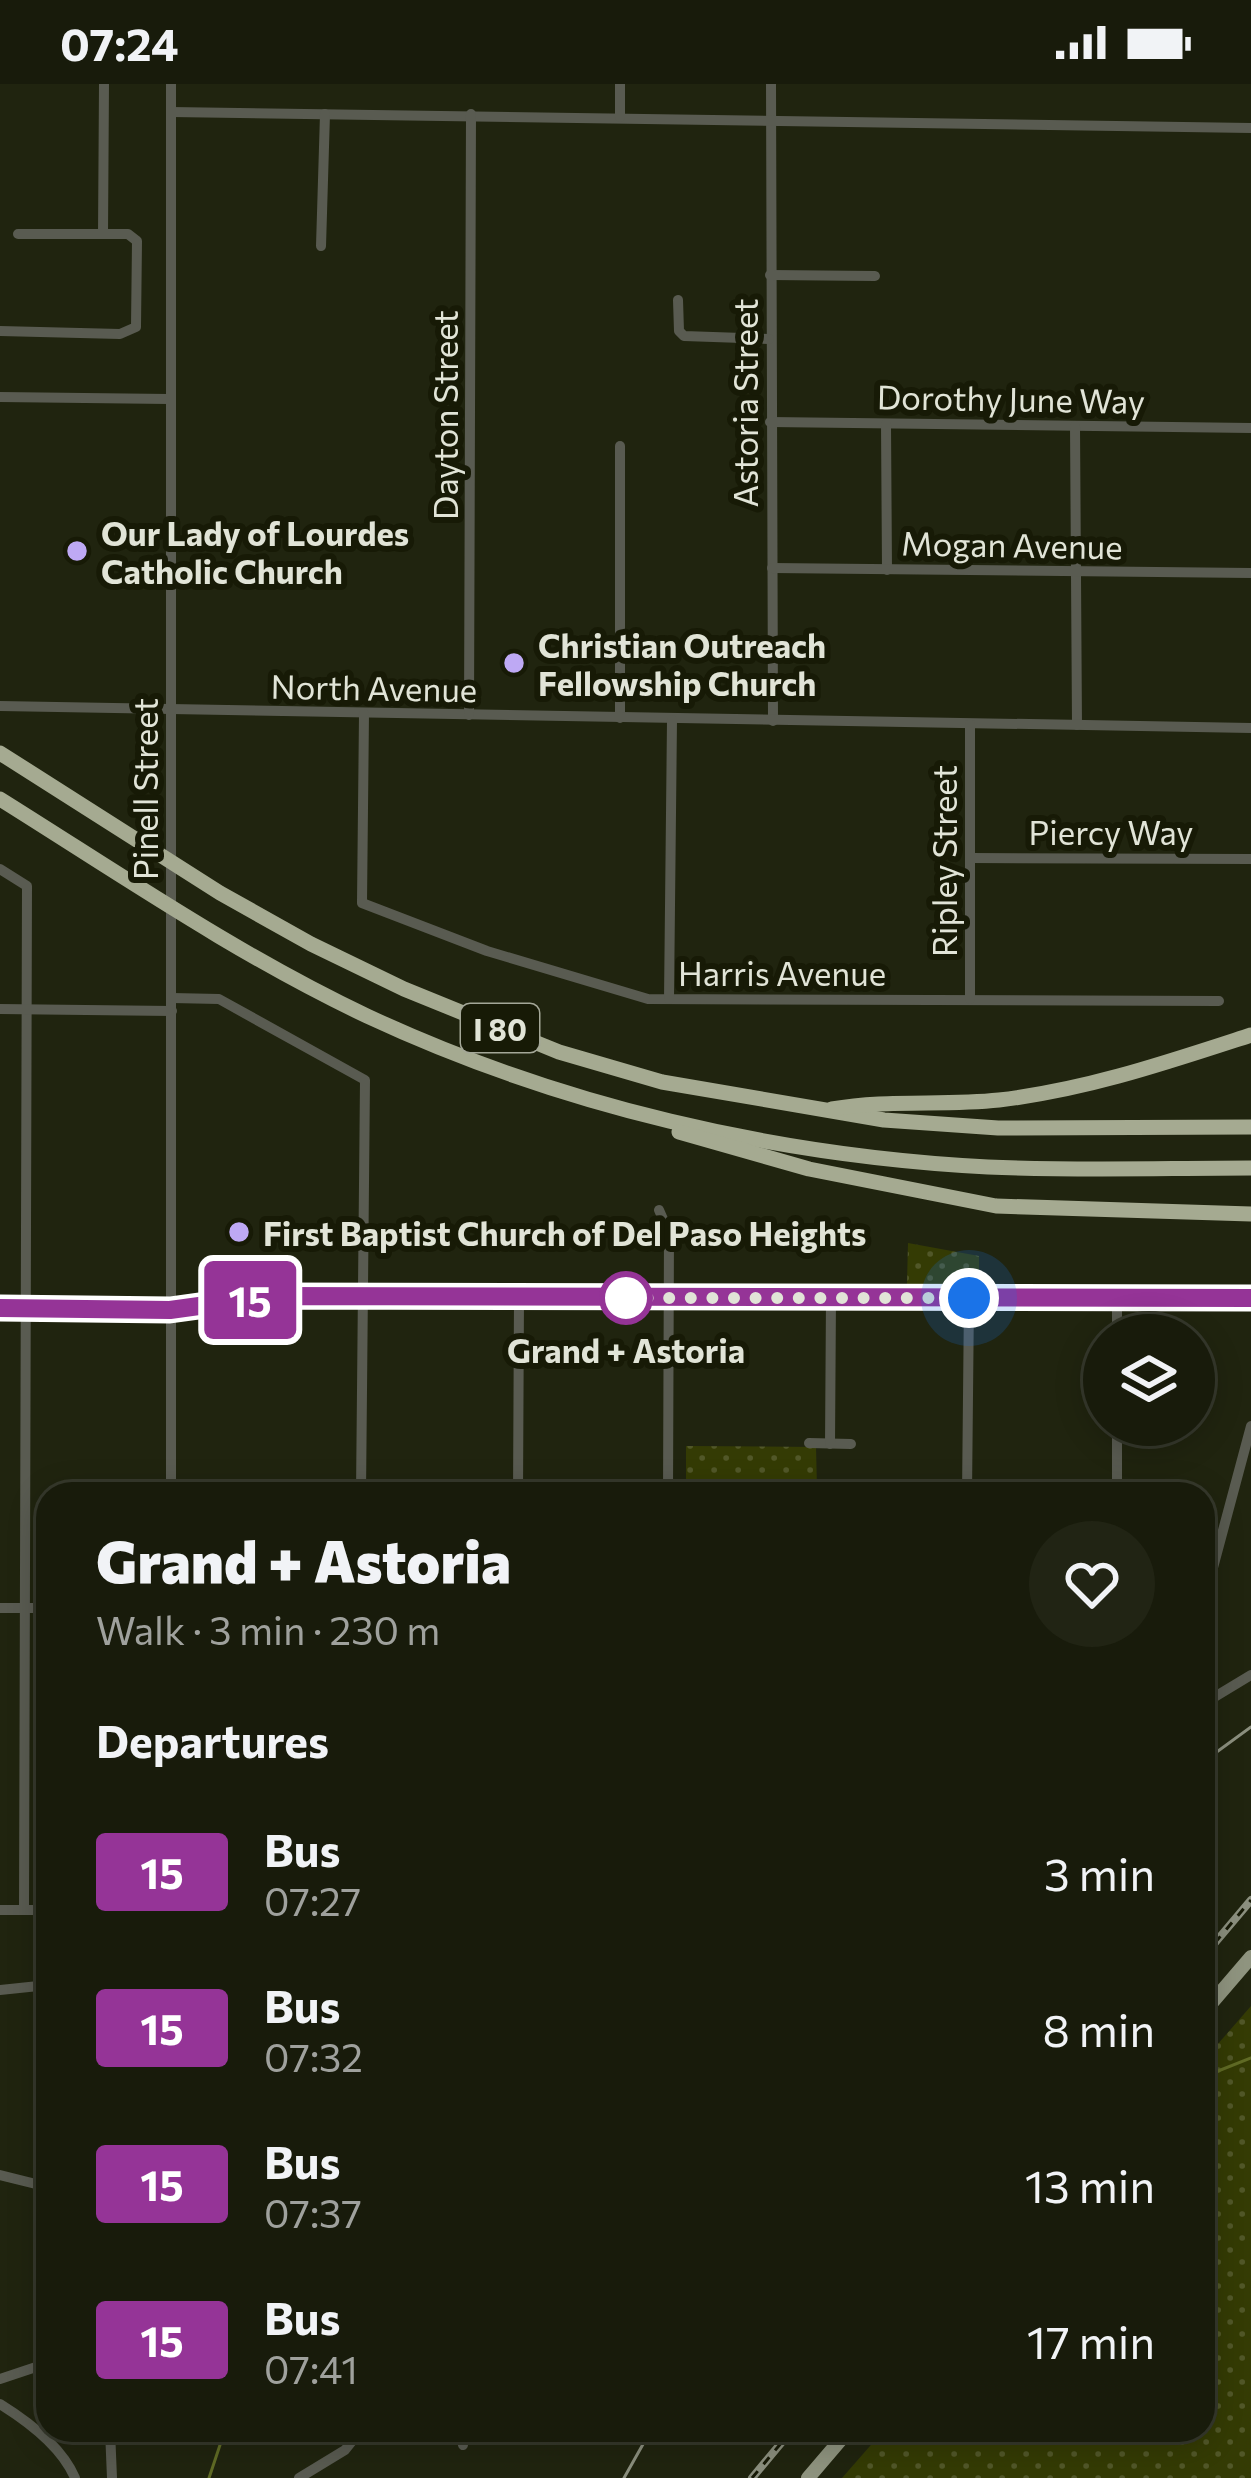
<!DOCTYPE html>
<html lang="en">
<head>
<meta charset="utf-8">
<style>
  body { margin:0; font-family:Commissioner,sans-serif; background:#212414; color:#f1f3f6; height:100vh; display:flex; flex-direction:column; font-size:45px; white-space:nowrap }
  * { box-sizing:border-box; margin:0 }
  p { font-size:39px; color:#9fa19d }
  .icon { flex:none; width:66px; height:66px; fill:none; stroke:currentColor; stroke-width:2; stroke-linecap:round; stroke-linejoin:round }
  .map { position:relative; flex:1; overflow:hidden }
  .drawer { position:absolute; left:36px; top:1398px; width:1179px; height:960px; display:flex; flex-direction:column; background:#181b0b; border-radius:36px; box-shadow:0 6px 30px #0003,0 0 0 3px #36392c }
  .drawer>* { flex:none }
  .badge { padding:0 24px; border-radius:9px; font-size:42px; line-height:78px }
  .tools { position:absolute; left:1083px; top:1230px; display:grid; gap:24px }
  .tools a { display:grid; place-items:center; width:132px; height:132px; border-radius:50%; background:#181b0b; box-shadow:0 6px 30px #0003,0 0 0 3px #36392c; font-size:60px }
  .you { position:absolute; width:60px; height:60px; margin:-30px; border:9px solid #fff; border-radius:50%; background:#1a73e8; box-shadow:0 0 0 18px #1a73e833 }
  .map>.badge { position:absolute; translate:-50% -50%; box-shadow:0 0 0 6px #fff }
  h2 { padding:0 60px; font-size:45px; line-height:108px }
  .round { display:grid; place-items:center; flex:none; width:126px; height:126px; border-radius:63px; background:#212414 }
  .headline { display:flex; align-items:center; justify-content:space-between; height:204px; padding:0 60px }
  h1 { font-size:57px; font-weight:800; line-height:90px }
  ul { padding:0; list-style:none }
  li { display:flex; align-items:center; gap:36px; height:156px; padding:0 60px }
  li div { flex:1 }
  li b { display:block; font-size:45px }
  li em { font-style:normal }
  li .badge { min-width:132px; font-weight:700; text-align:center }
  .status { display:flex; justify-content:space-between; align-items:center; height:84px; padding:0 60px; background:#181b0b; direction:ltr }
  .status svg { height:33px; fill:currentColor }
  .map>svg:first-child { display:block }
  .grass { fill:url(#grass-dots) }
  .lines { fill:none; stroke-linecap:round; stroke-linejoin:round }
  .stream { stroke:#606b25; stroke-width:3 }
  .minor { stroke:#595b51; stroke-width:10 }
  .major { stroke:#8f947f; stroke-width:14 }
  .highway { stroke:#a5aa91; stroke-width:15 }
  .tram { stroke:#8b8f7e; stroke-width:3 }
  .rail-casing { stroke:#8b8f7e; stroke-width:8 }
  .rail { stroke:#171a06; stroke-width:3; stroke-dasharray:9; stroke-linecap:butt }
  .line-casing { stroke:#fff; stroke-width:27 }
  .line { stroke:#953497; stroke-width:18 }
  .walk { stroke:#e1e4d7; stroke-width:12; stroke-dasharray:0 21.6 }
  .poi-dot { fill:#bea9f4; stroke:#171a06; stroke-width:4.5 }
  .stop-dot { fill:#fff; stroke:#953497; stroke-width:6 }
  .labels { text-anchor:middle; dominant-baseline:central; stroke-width:12; stroke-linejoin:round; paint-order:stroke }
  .shield { fill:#171a06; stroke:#a4a798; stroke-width:3 }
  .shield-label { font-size:30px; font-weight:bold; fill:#e1e4d7 }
  .street-label { font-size:33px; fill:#e1e4d7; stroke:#171a06 }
  .poi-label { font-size:33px; font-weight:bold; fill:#e1e4d7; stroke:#171a06; text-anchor:start }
  .stop-label { font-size:33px; font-weight:bold; fill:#e1e4d7; stroke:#171a06 }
</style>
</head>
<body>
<div class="status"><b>07:24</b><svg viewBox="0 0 49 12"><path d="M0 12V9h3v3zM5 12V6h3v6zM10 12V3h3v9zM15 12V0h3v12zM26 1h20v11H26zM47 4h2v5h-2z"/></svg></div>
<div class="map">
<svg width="1251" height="2394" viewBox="0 0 1251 2394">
  <defs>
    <pattern id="grass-dots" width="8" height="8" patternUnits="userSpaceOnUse" patternTransform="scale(3)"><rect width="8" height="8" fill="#343b04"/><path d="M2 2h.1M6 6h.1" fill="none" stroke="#515728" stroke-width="1.8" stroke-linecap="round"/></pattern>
  </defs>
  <rect width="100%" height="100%" fill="#20240f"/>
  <g class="grass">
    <path d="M908 1159 979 1172V1201L907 1200Z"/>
    <path d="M686 1362 816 1363 817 1406 686 1402Z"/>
    <path d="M1251 1922V2394H842L884 2346H1203V1977Z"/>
  </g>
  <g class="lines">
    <g class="stream">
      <path d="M1203 1993 1251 1974"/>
      <path d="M209 2394 225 2346"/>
    </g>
    <g class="minor">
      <path d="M771 0 773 637"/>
      <path d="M171 28 1251 44"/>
      <path d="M620 33V0"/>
      <path d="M103 150 104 0"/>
      <path d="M321 162 325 30"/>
      <path d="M770 191 875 192"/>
      <path d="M678 216 679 247 684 252 769 255"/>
      <path d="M0 247 120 250 136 243 137 157 128 150H18"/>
      <path d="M0 313 169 315"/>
      <path d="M770 338 1251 344"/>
      <path d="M886 340 887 486"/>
      <path d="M1075 342 1077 641"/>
      <path d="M620 362V634"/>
      <path d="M772 484 1251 489"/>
      <path d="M0 622 1251 644"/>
      <path d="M364 630 362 819 487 867 648 915 1219 917"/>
      <path d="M469 631 471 30"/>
      <path d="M970 774 1251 775"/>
      <path d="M0 785 27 802 24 1826"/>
      <path d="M172 914 219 915 365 996 361 1410"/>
      <path d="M669 915 672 636"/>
      <path d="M970 915V640"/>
      <path d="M0 925 172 927"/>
      <path d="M659 1126 669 1149 668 1410"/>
      <path d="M0 1224 170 1226 271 1212 1251 1214"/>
      <path d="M1117 1251V1214"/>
      <path d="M809 1359 851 1360"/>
      <path d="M830 1360 831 1214"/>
      <path d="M171 1410V0"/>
      <path d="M518 1410 519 1214"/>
      <path d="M967 1410 969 1214"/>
      <path d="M1117 1410V1341"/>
      <path d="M1203 1521 1251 1342"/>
      <path d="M0 1524H48"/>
      <path d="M1203 1620 1251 1591"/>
      <path d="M0 1826H48"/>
      <path d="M0 1906 48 1901"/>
      <path d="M0 2091 48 2103"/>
      <path d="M0 2295 48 2279"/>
      <path d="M0 2320C29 2338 62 2363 75 2394"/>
      <path d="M110 2346 112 2394"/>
      <path d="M460 2346 463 2361"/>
      <path d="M299 2394 345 2366 361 2346"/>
    </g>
    <g class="major">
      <path d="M1203 1929 1251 1873"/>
      <path d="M808 2394 849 2346"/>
    </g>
    <g class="highway">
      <path d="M0 669 220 809 311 860 404 905 559 968 662 998 884 1036 998 1044 1251 1043"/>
      <path d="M0 715C120 790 238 871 367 932 560 1022 775 1072 988 1083 1075 1087 1164 1084 1251 1084"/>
      <path d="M832 1025C887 1015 943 1022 999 1016 1086 1006 1168 978 1251 951"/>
      <path d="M679 1048 809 1085 996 1122 1251 1130"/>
    </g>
    <g class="tram">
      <path d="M1203 1678 1251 1643"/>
      <path d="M624 2394 651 2346"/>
    </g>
    <g class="rail-casing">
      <g id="rail">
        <path d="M1203 1873 1251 1816"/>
        <path d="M752 2394 792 2346"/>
      </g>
    </g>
    <use href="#rail" class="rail"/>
  </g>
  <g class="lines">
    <g class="line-casing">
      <path id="line" d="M0 1224 170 1226 271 1212 1251 1214"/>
    </g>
    <use href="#line" class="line"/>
    <path class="walk" d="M626 1214H969"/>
  </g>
  <g class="poi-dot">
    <circle cx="77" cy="467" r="12"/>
    <circle cx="514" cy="579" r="12"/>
    <circle cx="239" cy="1148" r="12"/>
  </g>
  <circle class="stop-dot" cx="626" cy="1214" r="24"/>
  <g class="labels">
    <rect class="shield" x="461" y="920" width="78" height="48" rx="9"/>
    <g class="shield-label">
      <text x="500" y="944">I 80</text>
    </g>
    <g class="street-label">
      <text transform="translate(1011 314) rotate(1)">Dorothy June Way</text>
      <text transform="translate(744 319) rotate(-90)">Astoria Street</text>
      <text transform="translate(444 331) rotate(-90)">Dayton Street</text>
      <text transform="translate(1012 460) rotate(1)">Mogan Avenue</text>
      <text transform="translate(374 603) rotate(1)">North Avenue</text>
      <text transform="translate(144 705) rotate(-90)">Pinell Street</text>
      <text x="1111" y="747">Piercy Way</text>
      <text transform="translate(943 777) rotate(-90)">Ripley Street</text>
      <text x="782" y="888">Harris Avenue</text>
    </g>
    <g class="poi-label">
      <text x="101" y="448">Our Lady of Lourdes<tspan x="101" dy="38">Catholic Church</tspan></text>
      <text x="538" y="560">Christian Outreach<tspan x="538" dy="38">Fellowship Church</tspan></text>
      <text x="263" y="1148">First Baptist Church of Del Paso Heights</text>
    </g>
    <g class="stop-label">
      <text x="626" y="1265">Grand + Astoria</text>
    </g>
  </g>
</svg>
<div class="tools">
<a><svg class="icon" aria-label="layers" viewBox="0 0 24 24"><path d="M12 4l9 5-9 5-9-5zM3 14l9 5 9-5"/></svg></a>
</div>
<div class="you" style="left:969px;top:1214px"></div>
<b class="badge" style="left:250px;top:1216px;background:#953497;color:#fff">15</b>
<section class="drawer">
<div class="headline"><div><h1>Grand + Astoria</h1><p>Walk · 3 min · 230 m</p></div><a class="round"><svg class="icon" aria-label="heart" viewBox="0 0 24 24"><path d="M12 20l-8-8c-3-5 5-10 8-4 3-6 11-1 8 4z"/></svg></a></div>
<h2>Departures</h2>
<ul>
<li><span class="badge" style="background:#953497;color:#fff">15</span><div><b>Bus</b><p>07:27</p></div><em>3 min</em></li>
<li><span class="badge" style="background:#953497;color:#fff">15</span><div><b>Bus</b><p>07:32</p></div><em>8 min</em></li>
<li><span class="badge" style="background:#953497;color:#fff">15</span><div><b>Bus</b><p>07:37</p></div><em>13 min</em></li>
<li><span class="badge" style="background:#953497;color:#fff">15</span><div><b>Bus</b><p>07:41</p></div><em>17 min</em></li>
</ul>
</section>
</div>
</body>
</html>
